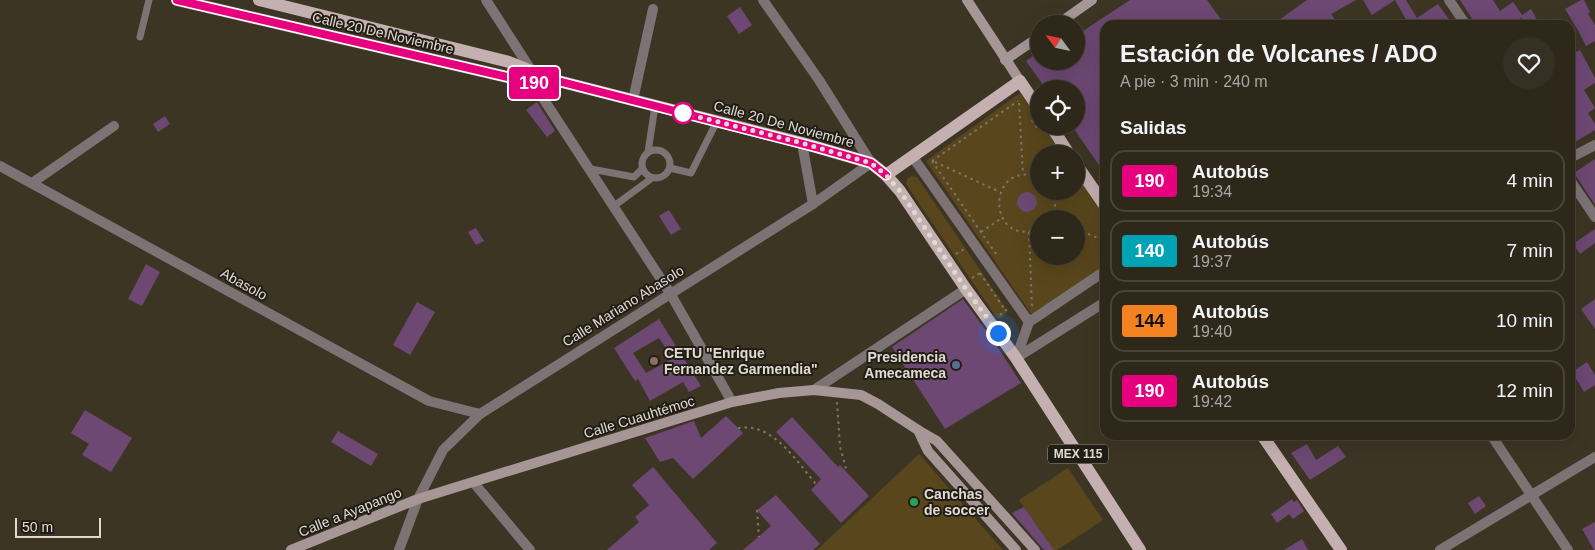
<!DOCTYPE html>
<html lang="es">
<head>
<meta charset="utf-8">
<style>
  body { margin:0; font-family:Helvetica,sans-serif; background:#363024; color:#f1f3f6; height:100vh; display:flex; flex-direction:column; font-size:19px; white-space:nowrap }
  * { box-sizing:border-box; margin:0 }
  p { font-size:16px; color:#a7a6a3 }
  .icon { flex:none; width:28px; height:28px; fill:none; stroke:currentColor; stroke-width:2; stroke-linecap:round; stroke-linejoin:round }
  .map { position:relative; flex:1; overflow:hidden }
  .panel { position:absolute; left:1100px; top:20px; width:475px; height:420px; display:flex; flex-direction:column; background:#2e281b; border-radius:15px; box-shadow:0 5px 20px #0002,0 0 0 1px #49443a }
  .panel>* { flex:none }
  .badge { padding:0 10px; border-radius:4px; font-size:18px; line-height:32px }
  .needle { width:32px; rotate:303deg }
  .tools { position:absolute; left:1030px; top:15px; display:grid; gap:10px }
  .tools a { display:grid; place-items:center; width:55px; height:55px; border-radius:50%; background:#2e281b; box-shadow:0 5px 20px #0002,0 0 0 1px #49443a; font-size:25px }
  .scale { position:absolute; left:15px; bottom:12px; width:86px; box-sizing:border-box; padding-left:5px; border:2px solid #e0dbd1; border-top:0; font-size:14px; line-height:18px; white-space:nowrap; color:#e0dbd1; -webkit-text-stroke:4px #211d16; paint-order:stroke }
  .you { position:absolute; width:25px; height:25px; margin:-12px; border:4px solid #fff; border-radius:50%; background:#1a73e8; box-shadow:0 0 0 8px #1a73e833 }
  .map>.badge { position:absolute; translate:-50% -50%; box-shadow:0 0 0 2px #fff }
  h2 { padding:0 20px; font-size:19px; line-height:45px }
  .round { display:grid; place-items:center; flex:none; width:52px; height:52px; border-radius:26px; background:#363024 }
  .headline { display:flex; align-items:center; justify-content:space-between; height:85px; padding:0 20px }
  h1 { font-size:24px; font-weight:700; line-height:38px }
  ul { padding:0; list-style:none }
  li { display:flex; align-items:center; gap:15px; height:62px; margin:0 10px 8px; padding:0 10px; border:2px solid #49443a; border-radius:15px }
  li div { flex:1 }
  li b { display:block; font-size:19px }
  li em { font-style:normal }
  li .badge { min-width:55px; font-weight:700; text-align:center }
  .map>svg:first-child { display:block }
  .green { fill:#59461c; fill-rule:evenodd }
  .building { fill:#6c4872; fill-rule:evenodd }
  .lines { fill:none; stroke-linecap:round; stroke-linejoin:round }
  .path { stroke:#7d7668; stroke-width:2; stroke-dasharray:2.5 4; stroke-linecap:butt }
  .lane { stroke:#7e7374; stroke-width:7 }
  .street { stroke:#7e7374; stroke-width:10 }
  .secondary { stroke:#a69696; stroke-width:10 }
  .primary { stroke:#c5b0b1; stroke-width:12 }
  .line-casing { stroke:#fff; stroke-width:11 }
  .line { stroke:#e6007e; stroke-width:8 }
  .walk { stroke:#e0dbd1; stroke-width:5; stroke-dasharray:0 9 }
  .stop-dot { fill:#fff; stroke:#e6007e; stroke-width:2.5 }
  .education-dot { fill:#8d6e63; stroke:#211d16; stroke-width:2 }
  .service-dot { fill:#5c6f8a; stroke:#211d16; stroke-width:2 }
  .leisure-dot { fill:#2e9e5b; stroke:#211d16; stroke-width:2 }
  .labels { text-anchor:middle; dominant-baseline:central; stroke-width:4; stroke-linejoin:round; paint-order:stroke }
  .shield { fill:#211d16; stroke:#a7a299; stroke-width:1 }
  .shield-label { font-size:12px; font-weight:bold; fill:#e0dbd1 }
  .street-label { font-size:14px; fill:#e0dbd1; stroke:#211d16 }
  .poi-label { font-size:14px; font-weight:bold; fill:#e0dbd1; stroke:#211d16; text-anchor:start }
</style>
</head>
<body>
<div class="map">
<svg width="1595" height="550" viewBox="0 0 1595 550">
  <rect width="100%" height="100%" fill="#3d3524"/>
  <g class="green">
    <path d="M1020 93 1039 120V126H1043L1062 154H1039V191H1076V174L1105 215V266L1032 315 926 161ZM1039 219H1076V256H1039Z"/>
    <path d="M911 176 917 177 1008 311 1002 318H997L906 184 907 179Z"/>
    <path d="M919 454 1003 550H817Z"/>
    <path d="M1068 468 1103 520 1057 550H1054L1019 500Z"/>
  </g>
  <g class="building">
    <path d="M1130 0H1207L1225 25H1105V174L1072 126H1076V89H1046L1026 61 1039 52V61H1076V21L1083 31Z"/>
    <path d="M1307 0H1356L1331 14 1339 25H1272Z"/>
    <path d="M1363 0H1406L1417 18 1438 4 1453 25H1406L1408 23 1395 0 1372 15Z"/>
    <path d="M1460 0H1493L1500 11 1513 2 1522 15 1531 9 1540 25H1526L1521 18 1511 25H1476Z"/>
    <path d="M1581 0H1584L1590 12 1588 14 1595 25V41L1586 46 1579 32 1565 9Z"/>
    <path d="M740 7 752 25 739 34 727 16Z"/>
    <path d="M1580 50 1595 78V83L1584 90 1595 108 1588 113 1595 124V130L1570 145V55Z"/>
    <path d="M537 102 555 131 547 137 526 110Z"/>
    <path d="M165 116 170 124 158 132 153 124Z"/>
    <path d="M1595 159V205L1574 173Z"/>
    <circle cx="1027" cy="202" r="10"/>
    <path d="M669 210 681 229 671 235 659 216Z"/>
    <path d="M476 228 484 241 476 245 468 232Z"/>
    <path d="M1595 229V243L1580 254 1573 244Z"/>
    <path d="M146 264 160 272 142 306 128 299Z"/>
    <path d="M963 299 995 343 1021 383 945 429 892 347Z"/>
    <path d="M1595 299V329L1581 309Z"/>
    <path d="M417 302 435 312 410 355 393 345Z"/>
    <path d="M659 319 701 386 689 392 683 382 650 401 638 379 635 381 614 348ZM659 338 671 356 668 358 670 360 646 373 633 353Z"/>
    <path d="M1587 362 1595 375V385L1584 392 1572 372Z"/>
    <path d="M85 410 132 438 111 472 82 455 89 444 71 433Z"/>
    <path d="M726 416 743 433 693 479 673 458 660 462 645 438 694 421 701 438Z"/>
    <path d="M792 417 838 467 840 465 869 496 841 523 811 490 821 479 776 432Z"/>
    <path d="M338 431 378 454 371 466 331 442Z"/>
    <path d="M1307 444 1316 460 1338 446 1346 457 1310 480 1291 453Z"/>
    <path d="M653 467 717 543 709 550H607L639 522 635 517 649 505 632 485Z"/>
    <path d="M776 495 820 544 813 550H743L771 526 757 510Z"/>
    <path d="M1479 496 1486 506 1475 514 1468 503Z"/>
    <path d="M1292 499 1294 502 1297 500 1304 511 1293 519 1289 514 1277 523 1271 514Z"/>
    <path d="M1024 507 1054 550H1044L1012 513Z"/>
    <path d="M1595 522V550H1594L1582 529Z"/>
    <path d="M1302 539 1308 550H1284Z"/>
  </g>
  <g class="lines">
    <g class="path">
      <path d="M1019 103 1023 174"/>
      <path d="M1032 120 1039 131"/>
      <path d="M932 161 996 254"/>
      <path d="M932 161 1018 101"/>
      <path d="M935 162 1000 192"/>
      <path d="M1039 177C986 159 986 248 1039 229"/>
      <path d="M1100 218 1105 224"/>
      <path d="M1051 219C1055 210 1057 201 1053 191"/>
      <path d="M1076 229 1105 241"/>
      <path d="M981 232 1002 218"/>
      <path d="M1029 232 1032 307"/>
      <path d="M956 254 964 249"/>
      <path d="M980 273 1005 310"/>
      <path d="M972 278 980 273"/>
      <path d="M1000 315 1007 309"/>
      <path d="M837 402 840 447 847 472"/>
      <path d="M738 428C773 422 796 461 816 484"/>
      <path d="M757 510 759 537"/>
    </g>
    <g class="lane">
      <path d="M140 37 149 0"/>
      <circle cx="656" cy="164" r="14"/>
      <path d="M648 152 655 106"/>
      <path d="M670 168 691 173 717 121"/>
      <path d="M591 169 634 177 642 169"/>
      <path d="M614 206 652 178"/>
    </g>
    <g class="street">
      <path d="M486 0 531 70 533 83 670 293 732 402"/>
      <path d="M1449 0 1466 25"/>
      <path d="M633 100 653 9"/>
      <path d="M802 143 813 204"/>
      <path d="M912 156 1029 322"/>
      <path d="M1570 158 1595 145"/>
      <path d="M0 166 429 401 480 414"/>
      <path d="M1570 180 1595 217"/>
      <path d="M32 183 114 126"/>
      <path d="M1016 358 1029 322 1105 271"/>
      <path d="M1016 358 1105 302"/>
      <path d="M814 390 966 289"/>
      <path d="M1491 435 1568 550"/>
      <path d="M474 483 530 550"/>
      <path d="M399 550 418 499 443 450 480 414 813 204 871 163 819 80 763 0"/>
      <path d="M1440 550 1595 457"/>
    </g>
    <g class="secondary">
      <path d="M967 0 1020 81"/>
      <path d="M1058 24 1092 0"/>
      <path d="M1005 60 1039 37"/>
      <path d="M918 430 928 451 1016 550"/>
      <path d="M291 550 418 499 732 402 779 393 814 390 861 395 878 404 918 430 937 441 1035 550"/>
    </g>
    <g class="primary">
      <path d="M177 0 533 83 553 80"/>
      <path d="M259 0 509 62 554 80 802 143 871 163 886 175 900 191 966 289 1016 358 1140 550"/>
      <path d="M1051 126 1069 154"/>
      <path d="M1076 164 1105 206"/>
      <path d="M886 175 1020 81 1039 109"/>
      <path d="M1262 435 1341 550"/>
    </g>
  </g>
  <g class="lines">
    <g class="line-casing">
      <path id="line" d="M177 0 533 83 554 80 819 148 871 163 886 175"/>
    </g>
    <use href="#line" class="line"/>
    <path class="walk" d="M683 113 802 143 871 163 886 175 900 191 966 289 998 333"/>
  </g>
  <circle class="stop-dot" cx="683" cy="113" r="10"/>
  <circle class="education-dot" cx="654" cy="361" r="5"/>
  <circle class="service-dot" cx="956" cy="365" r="5"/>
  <circle class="leisure-dot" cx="914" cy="502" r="5"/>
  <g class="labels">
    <rect class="shield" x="1048" y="444.5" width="60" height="19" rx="4"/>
    <g class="shield-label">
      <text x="1078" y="454">MEX 115</text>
    </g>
    <g class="street-label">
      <text transform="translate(383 33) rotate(13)">Calle 20 De Noviembre</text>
      <text transform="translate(784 124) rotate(15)">Calle 20 De Noviembre</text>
      <text transform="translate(244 284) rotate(29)">Abasolo</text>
      <text transform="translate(623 306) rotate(-32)">Calle Mariano Abasolo</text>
      <text transform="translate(639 417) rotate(-17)">Calle Cuauhtémoc</text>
      <text transform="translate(350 512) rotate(-22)">Calle a Ayapango</text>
    </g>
    <g class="poi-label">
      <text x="664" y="353">CETU "Enrique<tspan x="664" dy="16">Fernandez Garmendia"</tspan></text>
      <text x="946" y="357" text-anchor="end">Presidencia<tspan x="946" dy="16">Amecameca</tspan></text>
      <text x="924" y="494">Canchas<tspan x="924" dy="16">de soccer</tspan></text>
    </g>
  </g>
</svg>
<div class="tools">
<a><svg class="needle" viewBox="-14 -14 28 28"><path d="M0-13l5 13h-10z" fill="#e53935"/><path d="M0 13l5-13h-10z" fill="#a7a6a3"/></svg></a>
<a><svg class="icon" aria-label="locate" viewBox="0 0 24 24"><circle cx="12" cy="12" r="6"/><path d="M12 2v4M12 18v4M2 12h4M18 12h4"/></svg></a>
<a>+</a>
<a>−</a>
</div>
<div class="scale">50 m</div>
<div class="you" style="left:998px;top:333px"></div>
<b class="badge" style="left:534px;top:83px;background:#e6007e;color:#fff">190</b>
<section class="panel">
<div class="headline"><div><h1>Estación de Volcanes / ADO</h1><p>A pie · 3 min · 240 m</p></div><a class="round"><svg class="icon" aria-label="heart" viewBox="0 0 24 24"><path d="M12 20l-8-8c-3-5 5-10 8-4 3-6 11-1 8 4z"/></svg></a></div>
<h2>Salidas</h2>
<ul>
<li><span class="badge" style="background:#e6007e;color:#fff">190</span><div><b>Autobús</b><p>19:34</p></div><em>4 min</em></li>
<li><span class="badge" style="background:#00a3b4;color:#fff">140</span><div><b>Autobús</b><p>19:37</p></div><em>7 min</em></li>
<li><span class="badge" style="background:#f58220;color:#111">144</span><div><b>Autobús</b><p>19:40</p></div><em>10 min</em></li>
<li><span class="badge" style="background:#e6007e;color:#fff">190</span><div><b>Autobús</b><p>19:42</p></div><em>12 min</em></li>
</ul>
</section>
</div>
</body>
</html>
